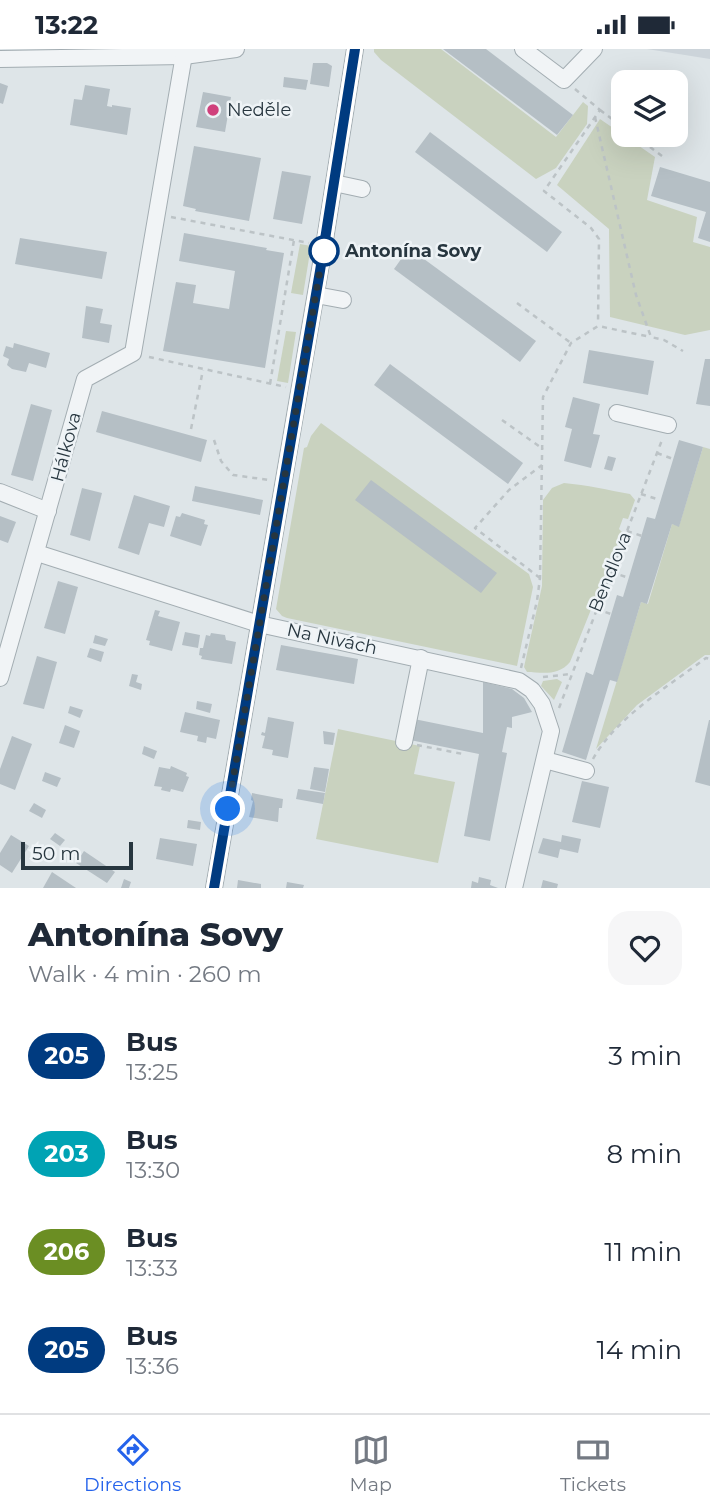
<!DOCTYPE html>
<html lang="en">
<head>
<meta charset="utf-8">
<style>
  body { margin:0; font-family:Montserrat,sans-serif; background:#f6f6f7; color:#1f2937; height:100vh; display:flex; flex-direction:column; font-size:26px; white-space:nowrap }
  * { box-sizing:border-box; margin:0 }
  p { font-size:23px; color:#747a83 }
  .icon { flex:none; width:38px; height:38px; fill:none; stroke:currentColor; stroke-width:2; stroke-linecap:round; stroke-linejoin:round }
  .map { position:relative; height:839px; overflow:hidden }
  .side { display:flex; flex-direction:column; background:#fff; flex:1 }
  .side>* { flex:none }
  .badge { padding:0 14px; border-radius:23px; font-size:24px; line-height:46px }
  .controls { position:absolute; left:611px; top:21px; display:grid; gap:14px }
  .controls a { display:grid; place-items:center; width:77px; height:77px; border-radius:14px; background:#fff; box-shadow:0 7px 28px #0002; font-size:35px }
  .scale { position:absolute; left:21px; bottom:18px; width:112px; box-sizing:border-box; padding-left:7px; border:4px solid #27363f; border-top:0; font-size:19px; line-height:24px; white-space:nowrap; color:#27363f; -webkit-text-stroke:5px #eef3f6; paint-order:stroke }
  .you { position:absolute; width:35px; height:35px; margin:-18px; border:5px solid #fff; border-radius:50%; background:#1a73e8; box-shadow:0 0 0 10px #1a73e833 }
  .map>.badge { position:absolute; translate:-50% -50%; box-shadow:0 0 0 4px #fff }
  .round { display:grid; place-items:center; flex:none; width:74px; height:74px; border-radius:21px; background:#f6f6f7 }
  .head { display:flex; align-items:center; justify-content:space-between; height:119px; padding:0 28px }
  h1 { font-size:33px; font-weight:800; line-height:52px }
  ul { padding:0; list-style:none }
  li { display:flex; align-items:center; gap:21px; height:98px; padding:0 28px }
  li div { flex:1 }
  li b { display:block; font-size:26px }
  li em { font-style:normal }
  li .badge { min-width:77px; font-weight:700; text-align:center }
  .status { display:flex; justify-content:space-between; align-items:center; height:49px; padding:0 35px; background:#fff; direction:ltr }
  .status svg { height:19px; fill:currentColor }
  .menu { display:flex; justify-content:space-around; align-items:center; height:98px; border-top:2px solid #e0e1e3; background:#fff; font-size:19px; color:#747a83 }
  .menu a { display:grid; justify-items:center; gap:4px }
  .menu .on { color:#2563eb }
  .map>svg:first-child { display:block }
  .built { fill:#ccd4da }
  .green { fill:#c9d2bf }
  .building { fill:#b5bfc5 }
  .lines { fill:none; stroke-linecap:round; stroke-linejoin:round }
  .minor-casing { stroke:#a3adb2; stroke-width:18 }
  .path { stroke:#bcc3c6; stroke-width:2.5; stroke-dasharray:5 5; stroke-linecap:butt }
  .minor { stroke:#f1f4f6; stroke-width:16 }
  .line-casing { stroke:#fff; stroke-width:16 }
  .line { stroke:#003b80; stroke-width:10 }
  .walk { stroke:#27363f; stroke-width:7; stroke-dasharray:0 12.6 }
  .poi-dot { fill:#d0407c; stroke:#eef3f6; stroke-width:2.5 }
  .stop-dot { fill:#fff; stroke:#003b80; stroke-width:3.5 }
  .labels { text-anchor:middle; dominant-baseline:central; stroke-width:5; stroke-linejoin:round; paint-order:stroke }
  .poi-label { font-size:18px; fill:#27363f; stroke:#eef3f6; text-anchor:start }
  .stop-label { font-size:18px; font-weight:bold; fill:#27363f; stroke:#eef3f6; text-anchor:start }
  .street-label { font-size:18px; fill:#27363f; stroke:#eef3f6 }
</style>
</head>
<body>
<div class="status"><b>13:22</b><svg viewBox="0 0 49 12"><path d="M0 12V9h3v3zM5 12V6h3v6zM10 12V3h3v9zM15 12V0h3v12zM26 1h20v11H26zM47 4h2v5h-2z"/></svg></div>
<div class="map">
<svg width="710" height="839" viewBox="0 0 710 839">
  <rect width="100%" height="100%" fill="#dee5e8"/>
  <path class="built" d="M647 0H710V10Z"/>
  <g class="green">
    <path d="M374 0H441L556 88 583 53 588 57 587 75 556 119 536 130 381 11 374 3Z"/>
    <path d="M600 70 655 108 647 151 697 168 693 193 710 198V281L685 286 610 268 609 180 557 136Z"/>
    <path d="M300 195 311 197 303 246 291 244Z"/>
    <path d="M286 282 296 283 288 334 277 332Z"/>
    <path d="M321 374 529 525 533 538 517 617 287 569 282 567 276 560 304 399 307 398 311 387Z"/>
    <path d="M703 398 710 400V606H705L637 656 596 700 641 553 648 555 672 475 679 477Z"/>
    <path d="M564 434C587 436 608 441 630 445L635 451 628 470 623 469 619 480 622 483 570 613C558 628 540 623 527 623L524 618 542 537 543 451 552 439Z"/>
    <path d="M557 630 562 633 554 651 541 637 543 632Z"/>
    <path d="M338 680 420 697 414 725 455 733 438 814 316 790Z"/>
  </g>
  <g class="building">
    <path d="M443 0H486L573 66 557 86Z"/>
    <path d="M313 14H327L332 17 329 38 310 35Z"/>
    <path d="M284 28 308 31 306 41 283 38Z"/>
    <path d="M0 34 8 37 3 55 0 54Z"/>
    <path d="M85 36 110 40 107 57 112 58V56L131 59 127 86 70 76 74 50 82 51Z"/>
    <path d="M203 43 231 48 225 83 196 78Z"/>
    <path d="M430 83 562 183 547 203 415 103Z"/>
    <path d="M194 97 261 109 249 172 195 162 196 160 183 157Z"/>
    <path d="M660 118 710 133V193L698 189 706 163 651 147Z"/>
    <path d="M282 122 311 127 302 175 273 170Z"/>
    <path d="M184 184 267 199 266 201 284 204 265 319 163 302 176 233 196 236 193 254 229 260 235 222 179 212Z"/>
    <path d="M20 189 107 203 102 230 15 215Z"/>
    <path d="M409 199 536 292 520 313 394 220Z"/>
    <path d="M86 257 103 260 100 274 112 276 109 294 82 289Z"/>
    <path d="M14 294 50 304 46 319 29 314 26 323 12 320 7 316 9 310 3 307 6 297 13 299Z"/>
    <path d="M589 301 654 312 648 346 583 334Z"/>
    <path d="M705 310H710V357L696 355Z"/>
    <path d="M390 315 523 414 508 435 374 336Z"/>
    <path d="M573 348 600 355 593 385 600 386 591 419 564 412 572 380 565 378Z"/>
    <path d="M31 355 52 361 33 432 11 426Z"/>
    <path d="M102 362 207 391 201 413 96 383Z"/>
    <path d="M679 391 703 398 679 478 672 475 647 555 641 553 617 633 610 631 586 711 562 703 586 623 593 626 617 546 623 548 647 468 655 470Z"/>
    <path d="M608 407 616 409 612 422 604 420Z"/>
    <path d="M371 431 497 524 481 544 355 451Z"/>
    <path d="M195 437 263 451 260 466 192 452Z"/>
    <path d="M82 439 102 444 90 492 70 486Z"/>
    <path d="M134 446 170 457 164 478 149 474 139 506 118 499Z"/>
    <path d="M182 464 205 471 204 475 208 476 201 497 170 487 176 467 180 468Z"/>
    <path d="M0 467 16 473 8 494 0 491Z"/>
    <path d="M58 532 78 538 65 585 44 579Z"/>
    <path d="M155 561 160 562 158 567 180 573 172 602 149 596 150 592 146 591Z"/>
    <path d="M185 583 200 586 198 599 182 596Z"/>
    <path d="M211 584 225 586 226 591 236 593 232 615 201 610 202 607 199 606 200 599H203L206 586 210 587Z"/>
    <path d="M95 586 108 590 105 597 93 594Z"/>
    <path d="M281 596 358 610 354 635 276 621Z"/>
    <path d="M90 599 104 603 101 613 87 608Z"/>
    <path d="M37 607 57 613 44 660 23 655Z"/>
    <path d="M132 625 138 626 136 633 142 635 141 641 129 637Z"/>
    <path d="M483 633 512 640 524 649 532 663 512 668V679L507 678 502 703 507 704 490 792 464 787 479 705 410 691 414 670 483 684Z"/>
    <path d="M197 652 212 655 210 664 196 660Z"/>
    <path d="M70 657 83 661 80 669 68 664Z"/>
    <path d="M185 663 220 671 216 690 207 688 206 694 197 692 198 687 180 683Z"/>
    <path d="M268 668 294 673 288 709 272 706 273 701 262 699 265 687 261 686 262 683 265 684Z"/>
    <path d="M709 671H710V737L695 733Z"/>
    <path d="M65 676 80 682 74 699 59 694Z"/>
    <path d="M323 682 335 684 333 696 324 695Z"/>
    <path d="M12 687 32 695 15 741 0 735V720Z"/>
    <path d="M144 697 157 702 154 710 142 705Z"/>
    <path d="M171 717 187 724 186 727 189 728 183 743 171 740 170 743 161 741 162 738 154 737 159 718 170 720Z"/>
    <path d="M314 718 329 720 325 743 310 740Z"/>
    <path d="M45 723 61 729 57 738 42 732Z"/>
    <path d="M582 732 609 738 600 779 572 773Z"/>
    <path d="M298 740 325 744 323 755 296 750Z"/>
    <path d="M252 744 283 750 282 759H279L278 773 249 768 253 752 251 751Z"/>
    <path d="M34 754 46 761 42 769 29 762Z"/>
    <path d="M188 771 201 773 200 781 187 779Z"/>
    <path d="M55 784 65 791 60 797 50 790Z"/>
    <path d="M11 786 29 797 12 824 0 816V804Z"/>
    <path d="M562 786 581 790 578 804 560 800 558 809 538 804 543 789 561 793Z"/>
    <path d="M160 789 197 795 193 817 156 810Z"/>
    <path d="M84 802 115 823 107 834 76 814Z"/>
    <path d="M52 823 76 839H43Z"/>
    <path d="M479 828 491 831 490 836 498 839H471L472 832 478 834Z"/>
    <path d="M124 830 131 833 129 839H121Z"/>
    <path d="M238 831 261 835V839H237Z"/>
    <path d="M543 831 558 835 557 839H541Z"/>
    <path d="M287 833 304 836 303 839H286Z"/>
  </g>
  <g class="lines">
    <g class="minor-casing">
      <g id="minor">
        <path d="M523 0 564 31 594 0"/>
        <path d="M0 10 184 7 236 0"/>
        <path d="M334 134 362 140"/>
        <path d="M316 246 343 251"/>
        <path d="M617 364 668 376"/>
        <path d="M0 443 48 462"/>
        <path d="M37 504 259 575 519 632 532 641 542 655 551 682 514 839"/>
        <path d="M0 629 85 330 133 304 185 0"/>
        <path d="M404 693 421 609"/>
        <path d="M545 711 586 722"/>
        <path d="M214 839 324 197 355 0"/>
      </g>
    </g>
    <g class="path">
      <path d="M575 40 600 61 544 142 591 179 599 190 598 275"/>
      <path d="M600 61 623 78"/>
      <path d="M595 68 636 246 651 288 664 291 683 302"/>
      <path d="M634 86 666 110"/>
      <path d="M171 168 309 194"/>
      <path d="M517 254 571 294"/>
      <path d="M149 308 286 338"/>
      <path d="M270 335 294 191"/>
      <path d="M502 371 543 400"/>
      <path d="M191 380 203 321"/>
      <path d="M214 391 221 412 233 426 269 431"/>
      <path d="M657 404 673 410"/>
      <path d="M641 445 660 451"/>
      <path d="M627 482 642 487"/>
      <path d="M611 523 629 529"/>
      <path d="M540 529 475 479 509 441 542 416"/>
      <path d="M596 560 611 565"/>
      <path d="M521 619 537 552 540 529 543 348 571 294 598 277 651 288"/>
      <path d="M543 628 571 625"/>
      <path d="M559 659 662 391"/>
      <path d="M417 696 463 705"/>
      <path d="M593 710C616 668 669 637 706 609L710 610"/>
    </g>
    <use href="#minor" class="minor"/>
  </g>
  <g class="lines">
    <g class="line-casing">
      <path id="line" d="M214 839 320 222 355 0"/>
    </g>
    <use href="#line" class="line"/>
    <path class="walk" d="M228 760 324 197V202"/>
  </g>
  <circle class="poi-dot" cx="213" cy="61" r="7"/>
  <circle class="stop-dot" cx="324" cy="202" r="14"/>
  <g class="labels">
    <g class="poi-label">
      <text x="227" y="61">Neděle</text>
    </g>
    <g class="stop-label">
      <text x="345" y="202">Antonína Sovy</text>
    </g>
    <g class="street-label">
      <text transform="translate(66 398) rotate(-75)">Hálkova</text>
      <text transform="translate(610 523) rotate(-68)">Bendlova</text>
      <text transform="translate(332 590) rotate(12)">Na Nivách</text>
    </g>
  </g>
</svg>
<div class="controls">
<a><svg class="icon" aria-label="layers" viewBox="0 0 24 24"><path d="M12 4l9 5-9 5-9-5zM3 14l9 5 9-5"/></svg></a>
</div>
<div class="scale">50 m</div>
<div class="you" style="left:228px;top:760px"></div>
</div>
<section class="side">
<div class="head"><div><h1>Antonína Sovy</h1><p>Walk · 4 min · 260 m</p></div><a class="round"><svg class="icon" aria-label="heart" viewBox="0 0 24 24"><path d="M12 20l-8-8c-3-5 5-10 8-4 3-6 11-1 8 4z"/></svg></a></div>
<ul>
<li><span class="badge" style="background:#003b80;color:#fff">205</span><div><b>Bus</b><p>13:25</p></div><em>3 min</em></li>
<li><span class="badge" style="background:#00a3b4;color:#fff">203</span><div><b>Bus</b><p>13:30</p></div><em>8 min</em></li>
<li><span class="badge" style="background:#6b8e23;color:#fff">206</span><div><b>Bus</b><p>13:33</p></div><em>11 min</em></li>
<li><span class="badge" style="background:#003b80;color:#fff">205</span><div><b>Bus</b><p>13:36</p></div><em>14 min</em></li>
</ul>
</section>
<nav class="menu">
<a class="on"><svg class="icon" aria-label="directions" viewBox="0 0 24 24"><path d="M12 3l9 9-9 9-9-9zM9 14v-3h6M13 9l2 2-2 2"/></svg>Directions</a>
<a><svg class="icon" aria-label="map" viewBox="0 0 24 24"><path d="M3 6l6-2 6 2 6-2v14l-6 2-6-2-6 2zM9 4v14M15 6v14"/></svg>Map</a>
<a><svg class="icon" aria-label="tickets" viewBox="0 0 24 24"><path d="M3 7h18v10H3zM15 7v10"/></svg>Tickets</a>
</nav>
</body>
</html>
